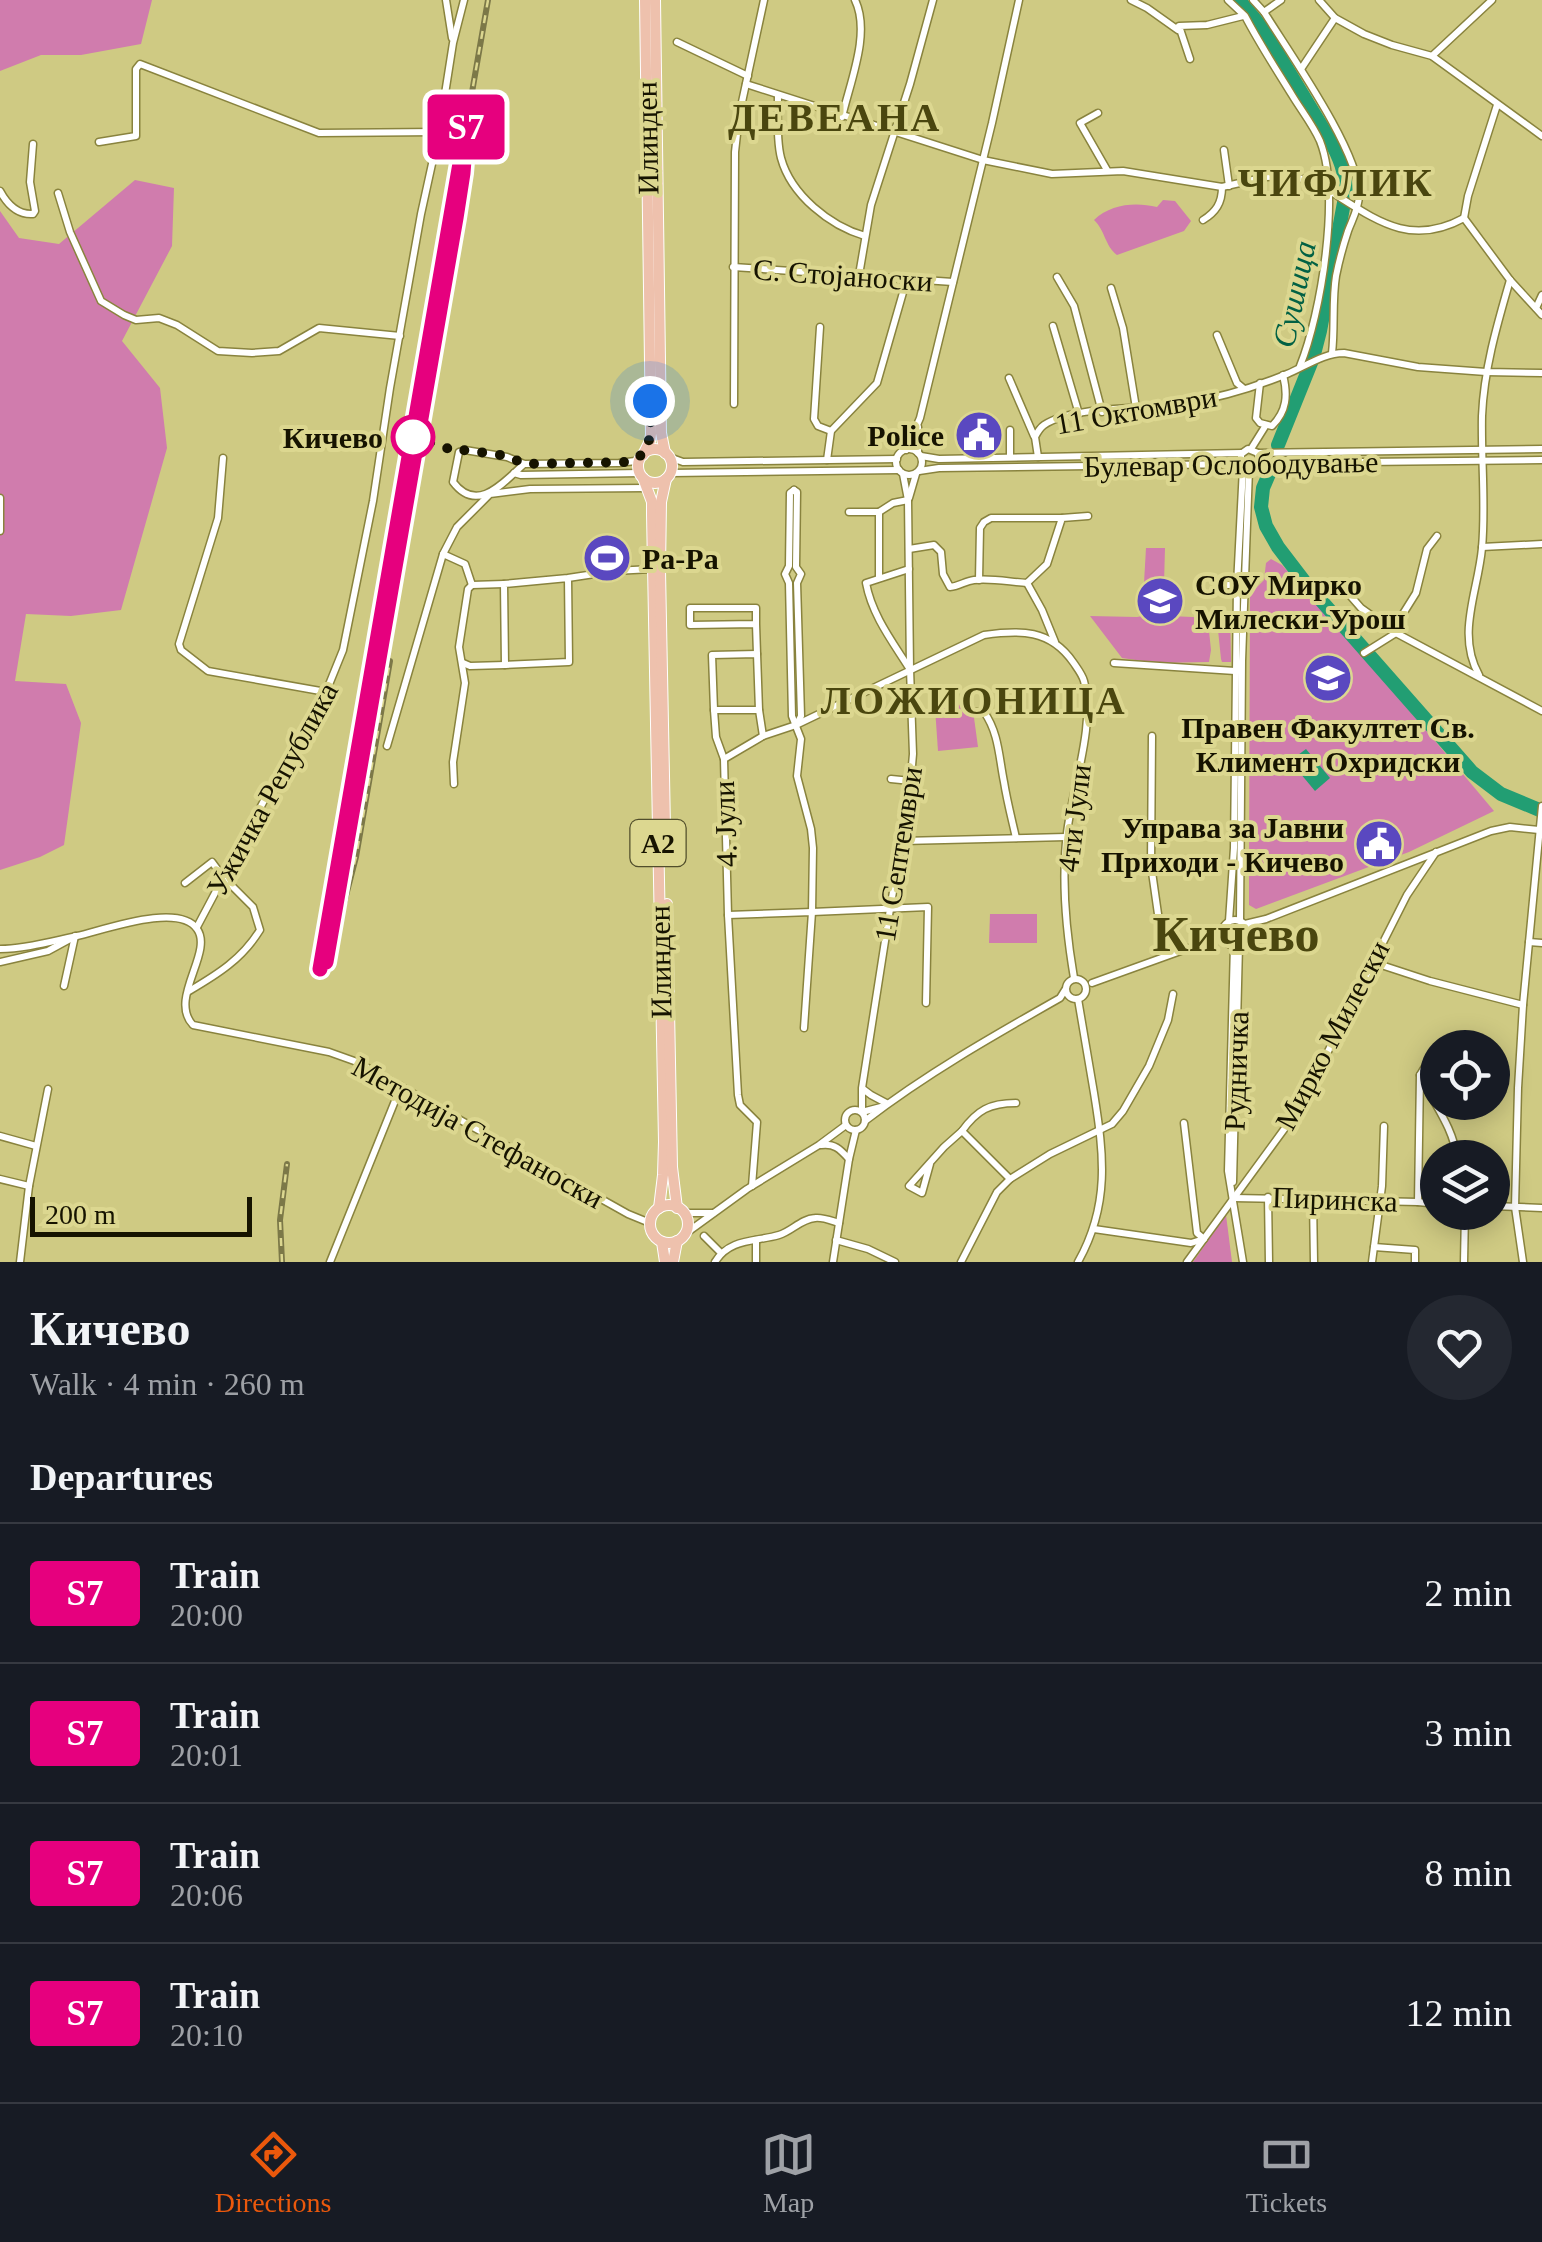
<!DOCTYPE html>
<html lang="en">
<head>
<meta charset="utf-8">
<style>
  body { margin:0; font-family:Georgia,serif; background:#242831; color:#f1f3f6; height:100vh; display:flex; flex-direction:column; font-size:38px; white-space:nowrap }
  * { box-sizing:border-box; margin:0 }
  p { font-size:32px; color:#9ea1a6 }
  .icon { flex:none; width:55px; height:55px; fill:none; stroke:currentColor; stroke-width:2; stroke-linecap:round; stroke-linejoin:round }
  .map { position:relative; height:1262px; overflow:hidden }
  .drawer { display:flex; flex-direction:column; background:#171b24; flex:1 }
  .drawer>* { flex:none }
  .badge { padding:0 20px; border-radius:8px; font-size:35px; line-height:65px }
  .controls { position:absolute; left:1420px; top:1030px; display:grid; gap:20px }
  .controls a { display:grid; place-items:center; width:90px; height:90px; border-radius:50%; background:#171b24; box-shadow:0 5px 25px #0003; font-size:50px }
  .scale { position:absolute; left:30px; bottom:25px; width:222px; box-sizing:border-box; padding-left:10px; border:5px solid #161300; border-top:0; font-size:28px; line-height:35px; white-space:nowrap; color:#161300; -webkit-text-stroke:8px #dcd790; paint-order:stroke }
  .you { position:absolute; width:50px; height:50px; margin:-25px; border:8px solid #fff; border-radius:50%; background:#1a73e8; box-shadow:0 0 0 15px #1a73e833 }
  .map>.badge { position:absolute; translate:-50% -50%; box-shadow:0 0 0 5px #fff }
  h2 { padding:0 30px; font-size:38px; line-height:90px }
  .round { display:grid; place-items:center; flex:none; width:105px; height:105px; border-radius:52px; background:#242831 }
  .headline { display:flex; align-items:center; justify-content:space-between; height:170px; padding:0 30px }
  h1 { font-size:48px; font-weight:700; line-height:75px }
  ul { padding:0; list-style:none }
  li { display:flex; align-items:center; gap:30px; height:140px; padding:0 30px; border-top:2px solid #363941 }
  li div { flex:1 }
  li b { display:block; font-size:38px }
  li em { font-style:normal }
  li .badge { min-width:110px; font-weight:700; text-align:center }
  .dock { display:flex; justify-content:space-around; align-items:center; height:140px; border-top:2px solid #363941; background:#171b24; font-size:28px; color:#9ea1a6 }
  .dock a { display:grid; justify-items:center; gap:5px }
  .dock .selected { color:#ea580c }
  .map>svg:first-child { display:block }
  .green { fill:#d07cad }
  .water { fill:#229e73 }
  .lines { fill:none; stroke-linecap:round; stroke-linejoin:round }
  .river { stroke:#229e73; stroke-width:14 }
  .street-casing { stroke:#89833e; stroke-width:9 }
  .primary-casing { stroke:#fff; stroke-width:12 }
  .street { stroke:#fff; stroke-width:6 }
  .primary { stroke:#eec1ad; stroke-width:10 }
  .rail-casing { stroke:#7c7848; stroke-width:6 }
  .rail { stroke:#dcd790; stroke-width:2.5; stroke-dasharray:8; stroke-linecap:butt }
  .line-casing { stroke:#fff; stroke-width:22 }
  .line { stroke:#e6007e; stroke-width:15 }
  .walk { stroke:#161300; stroke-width:10; stroke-dasharray:0 18 }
  .stop-dot { fill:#fff; stroke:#e6007e; stroke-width:5 }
  .labels { text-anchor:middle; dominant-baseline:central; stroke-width:8; stroke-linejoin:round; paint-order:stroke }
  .shield { fill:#dcd790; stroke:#514e2b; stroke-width:2.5 }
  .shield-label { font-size:28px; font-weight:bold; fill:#161300 }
  .street-label { font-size:30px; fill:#161300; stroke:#dcd790 }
  .poi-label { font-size:30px; font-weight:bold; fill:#161300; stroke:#dcd790; text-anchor:end }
  .stop-label { font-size:30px; font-weight:bold; fill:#161300; stroke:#dcd790; text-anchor:end }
  .water-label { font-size:32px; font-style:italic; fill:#026144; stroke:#dcd790 }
  .district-label { font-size:40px; font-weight:bold; letter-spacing:2.5px; fill:#4a460f; stroke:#dcd790 }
  .town-label { font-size:50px; font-weight:bold; fill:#4a460f; stroke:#dcd790 }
</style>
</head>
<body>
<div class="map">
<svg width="1542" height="1262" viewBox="0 0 1542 1262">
  <rect width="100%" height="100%" fill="#cfca83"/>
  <g class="green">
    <path d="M0 0H152L141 44 81 55H41L0 71Z"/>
    <path d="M135 180 174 188 172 246 122 341 160 388 167 448 121 610 71 616 26 614 15 681 66 684 81 723 64 845 40 857 0 870V211L19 238 59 244Z"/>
    <path d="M1163 200 1175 201 1191 221 1184 231 1117 255C1105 246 1105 230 1094 220 1111 204 1135 202 1157 207Z"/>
    <path d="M1146 548H1165L1164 584 1144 583Z"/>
    <path d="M1271 559 1282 565 1361 653 1494 811 1409 852 1256 909 1249 905V883L1250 594 1264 580 1266 563Z"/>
    <path d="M1222 611 1230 612 1231 662H1222L1221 659 1218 630 1209 631 1211 650 1209 662 1157 663 1122 658 1090 616 1137 617 1147 615 1215 618 1220 616Z"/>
    <path d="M972 703 978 747 938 751 935 708Z"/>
    <path d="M990 914H1037V943H989Z"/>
    <path d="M1226 1215 1232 1262H1193Z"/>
  </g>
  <path class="water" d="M1306 749 1330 778 1315 791 1290 761Z"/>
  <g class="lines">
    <g class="river">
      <path d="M1239 0 1263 29 1330 140C1340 158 1345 172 1346 192L1320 331 1313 358 1278 445"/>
      <path d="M1269 474 1263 488 1261 507 1266 526 1278 547 1304 581 1472 772 1501 794 1542 811"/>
    </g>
    <g class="street-casing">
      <g id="street">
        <path d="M446 0 452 38"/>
        <path d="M1131 0 1147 8 1178 30"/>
        <path d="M1228 0 1245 16C1259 43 1276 69 1292 95 1301 110 1313 125 1320 141 1341 194 1321 314 1300 366"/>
        <path d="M1253 0 1264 12C1288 51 1360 152 1359 195 1359 208 1352 220 1348 231 1343 246 1339 261 1336 276 1332 301 1335 328 1332 353"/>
        <path d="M1319 0 1335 18 1364 34 1392 45 1432 56 1542 136"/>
        <path d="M1264 12 1281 0"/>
        <path d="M677 42 748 76"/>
        <path d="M1432 56 1492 0"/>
        <path d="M1190 59 1179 26 1207 25 1243 16"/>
        <path d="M1301 69 1335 18"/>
        <path d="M746 84 983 160 1052 174 1123 171 1222 187 1266 177 1285 176 1321 182 1328 190C1375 219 1409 248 1464 218"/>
        <path d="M778 95C778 114 776 139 781 158 791 195 830 226 865 236"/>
        <path d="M1098 113 1080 123 1107 170"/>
        <path d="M842 117C850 82 871 33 855 0"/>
        <path d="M99 142 136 136V69L140 64 319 133 439 132"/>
        <path d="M1224 150 1229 186"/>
        <path d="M0 191C7 204 17 215 33 214L35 211 30 182 33 144"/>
        <path d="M58 193 70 232 101 301 124 315 136 320 159 318 177 325 218 351 252 353 279 351 319 328 400 336"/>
        <path d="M1464 218 1510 280 1542 315"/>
        <path d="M1464 218 1468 196 1497 105"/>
        <path d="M1203 220C1216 212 1222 203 1222 187"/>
        <path d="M733 267 953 282"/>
        <path d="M859 275 871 205 910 84 933 0"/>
        <path d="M1057 277 1074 306 1102 412"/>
        <path d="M1111 288 1123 328 1136 408"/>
        <path d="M1536 308 1542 295"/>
        <path d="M1053 326 1079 414"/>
        <path d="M820 327 814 419 818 426 831 431"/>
        <path d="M1217 335 1237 383 1243 388"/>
        <path d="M1009 378 1034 436"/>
        <path d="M1260 383 1256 418 1260 423 1272 426C1287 411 1288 395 1283 375"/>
        <path d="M734 404 735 152 739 116 764 0"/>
        <path d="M918 427V453"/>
        <path d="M1010 430V457"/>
        <path d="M1251 449 1266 425"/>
        <circle cx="909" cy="462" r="13"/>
        <path d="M906 450 920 418 992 123 1019 0"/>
        <path d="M1258 453 1542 449"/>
        <path d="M921 456 939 459 1242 453"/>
        <path d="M669 457 683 462 897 459"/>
        <path d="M1038 457 1035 437C1037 433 1041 427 1044 425 1073 405 1146 410 1182 404 1218 398 1253 388 1287 374 1306 366 1324 353 1344 353L1418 367 1486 372 1542 373"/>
        <path d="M223 458 218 518 179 644 181 650 208 671 326 692"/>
        <path d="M827 460 831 431 877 383 900 303 904 289 903 278"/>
        <path d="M524 464C503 483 477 514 453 482L459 452 465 450 507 457 524 464 619 463 635 461 643 455"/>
        <path d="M1241 464V454L1248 449 1258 453 1259 463"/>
        <path d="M919 471 939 468 1241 464 1249 469 1256 467 1259 463 1542 460"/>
        <path d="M514 473 521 475 640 473"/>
        <path d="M671 473 899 470"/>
        <path d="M794 490 790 493 789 566 785 574 789 583 792 716 801 739 797 776 811 829 813 848 812 912 928 907 926 1003"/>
        <path d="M794 490 797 492 796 567 801 574 797 583 801 716 797 724"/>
        <path d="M0 498V531"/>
        <path d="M909 498 916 474"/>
        <path d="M849 512H879V578"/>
        <path d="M879 512 893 503 908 500"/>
        <path d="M1482 547 1542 544"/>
        <path d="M909 549 934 545 941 552 943 574 950 587C960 586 965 581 974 580 991 578 1010 582 1027 583L1047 564 1062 518 1088 516"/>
        <path d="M443 554 465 564 472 585 504 584"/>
        <path d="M568 578 504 584 505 665 569 662 568 578 614 571 652 569"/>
        <path d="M979 580 980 528 984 522 991 518H1062"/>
        <path d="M1027 583 1042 610 1055 642"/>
        <path d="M1216 585H1237"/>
        <path d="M1347 592 1361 608 1396 633 1542 711"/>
        <path d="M756 624V608H690V625L756 624 757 654"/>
        <path d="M1364 653 1396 633 1401 617 1416 593 1427 549 1437 536"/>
        <path d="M463 663 470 666 505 665"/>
        <path d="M1114 663 1235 671"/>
        <path d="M909 668C892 641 872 615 866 583L909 569"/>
        <path d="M1479 675C1456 634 1478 592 1482 548 1486 504 1481 460 1482 416 1484 369 1497 325 1510 280"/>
        <path d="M714 710 712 655 757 654 759 710"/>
        <path d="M976 712H984C999 733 999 758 1004 782 1007 801 1012 820 1016 838"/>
        <path d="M1152 736 1151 865 1164 956"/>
        <path d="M387 746 443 554 457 527 490 494 530 489 646 488"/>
        <path d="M724 759 716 737 714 710H759L763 736"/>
        <path d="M891 779 911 781"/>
        <path d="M454 784 453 762 465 683 459 647 468 589 472 585"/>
        <path d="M902 841 1066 837"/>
        <path d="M185 883 212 862 223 877 253 907 260 930C242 959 218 974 189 991"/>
        <path d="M728 915 812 912 804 1028"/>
        <circle cx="1235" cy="933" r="13"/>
        <path d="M1229 921 1234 848 1237 585 1243 468"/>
        <path d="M1240 921 1242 661 1249 469"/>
        <path d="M1245 924 1266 919 1491 831 1510 827 1539 830"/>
        <path d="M197 927 285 761 326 692 343 650 373 501 390 388 421 214 439 132 453 43 464 0"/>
        <path d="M1529 942 1542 943"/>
        <path d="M1234 945 1228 1171 1243 1262"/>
        <path d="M0 949C25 949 53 941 77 936 104 930 179 902 197 929 214 952 168 999 193 1025L329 1052 357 1062 628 1214 650 1223"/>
        <path d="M0 962 48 951 70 939"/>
        <path d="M1372 962 1430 981 1523 1005"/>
        <circle cx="1076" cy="989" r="10"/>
        <path d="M1092 983 1214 939 1223 930"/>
        <path d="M64 986 75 936"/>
        <path d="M1429 1060 1420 1075C1433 1103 1453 1126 1457 1158"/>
        <path d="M863 1089 871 1095 886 1103"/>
        <path d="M881 1107 862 1112V1088L890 909 909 800 913 754 910 669 908 500 903 474"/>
        <circle cx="855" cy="1120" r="10"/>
        <path d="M865 1121C926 1074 993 1036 1060 998L1065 990"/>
        <path d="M962 1131C977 1110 990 1103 1016 1103"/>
        <path d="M0 1136 36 1146"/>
        <path d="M821 1145C834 1143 840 1149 849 1159"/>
        <path d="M930 1164 922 1193 909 1186 944 1147 962 1131 1010 1179"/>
        <path d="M0 1179 29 1186"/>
        <path d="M1233 1182 1239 945"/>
        <path d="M752 1186 757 1122 740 1105 738 1095 728 915 724 759 763 736 796 725 984 635C1020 630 1050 629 1073 662 1077 668 1082 674 1084 681 1096 724 1072 789 1067 833 1061 881 1066 931 1074 978"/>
        <path d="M1268 1197 1269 1262"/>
        <path d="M1234 1198 1418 1202 1438 1204"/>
        <path d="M1313 1199 1314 1262"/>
        <path d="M1418 1202 1420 1075"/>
        <path d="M1492 1206 1542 1208"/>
        <path d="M684 1213H713"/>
        <path d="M1094 1229 1191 1243 1204 1239 1197 1233 1184 1123"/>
        <path d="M685 1234 747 1189 819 1145 846 1125"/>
        <path d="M704 1236 721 1253"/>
        <path d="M756 1240V1262"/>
        <path d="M836 1240 868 1249 895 1262"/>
        <path d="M1374 1247 1415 1250V1262"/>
        <path d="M20 1262 29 1186 48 1089"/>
        <path d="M330 1262 401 1086"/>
        <path d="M715 1262C730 1238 755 1242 779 1235 792 1231 801 1219 815 1218 823 1217 832 1221 839 1223"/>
        <path d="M833 1262 849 1159 856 1130"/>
        <path d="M961 1262 997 1192 1010 1179 1050 1154 1112 1124 1123 1111 1149 1066 1168 1020 1173 994"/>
        <path d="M1078 1262C1110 1205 1104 1155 1094 1093 1089 1062 1083 1030 1078 999"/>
        <path d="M1187 1262 1285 1128 1307 1093 1407 895 1436 852"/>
        <path d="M1372 1262 1382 1186 1384 1126"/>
        <path d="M1464 1262 1465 1212"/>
        <path d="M1523 1262 1515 1207 1518 1088 1523 1005 1542 806"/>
      </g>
    </g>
    <g class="primary-casing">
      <g id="primary">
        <path d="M655 0 661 433 665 453"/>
        <circle cx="655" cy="466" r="17"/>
        <path d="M643 455 650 441 651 434 645 0"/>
        <path d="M643 478 652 502V514L664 1142 663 1175 659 1208"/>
        <path d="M665 827 660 570 661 502 666 479"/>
        <path d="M667 904 672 1167 677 1208"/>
        <circle cx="669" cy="1224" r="19"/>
        <path d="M662 1242 665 1262"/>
        <path d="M673 1262 677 1241"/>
      </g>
    </g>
    <use href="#street" class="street"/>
    <use href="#primary" class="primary"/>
    <g class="rail-casing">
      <g id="rail">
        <path d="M342 911 356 857 390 661"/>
        <path d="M320 969 488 0"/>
        <path d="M282 1262 280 1220 287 1164"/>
      </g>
    </g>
    <use href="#rail" class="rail"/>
  </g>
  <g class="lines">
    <g class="line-casing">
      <path id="line" d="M320 969 467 123 463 173 456 218 326 962"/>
    </g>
    <use href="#line" class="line"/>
    <path class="walk" d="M413 437 459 452 465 450 508 456 524 464 629 462C656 453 650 424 650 401"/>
  </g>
  <defs>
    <g id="civic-disc" transform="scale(2.5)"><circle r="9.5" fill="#5a48c0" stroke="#dcd790"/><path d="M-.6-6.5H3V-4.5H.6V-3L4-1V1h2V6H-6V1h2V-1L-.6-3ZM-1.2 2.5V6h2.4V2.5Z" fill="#fff"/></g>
    <g id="stadium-disc" transform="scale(2.5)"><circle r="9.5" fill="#5a48c0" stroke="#dcd790"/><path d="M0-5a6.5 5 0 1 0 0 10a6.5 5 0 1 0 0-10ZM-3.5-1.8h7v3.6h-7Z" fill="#fff"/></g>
    <g id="university-disc" transform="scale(2.5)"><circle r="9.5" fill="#5a48c0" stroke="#dcd790"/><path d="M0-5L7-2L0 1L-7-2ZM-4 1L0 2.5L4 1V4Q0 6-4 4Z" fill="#fff"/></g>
  </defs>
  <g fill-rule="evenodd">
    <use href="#civic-disc" x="979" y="435"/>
    <use href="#stadium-disc" x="607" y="558"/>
    <use href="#university-disc" x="1160" y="601"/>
    <use href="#university-disc" x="1328" y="678"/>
    <use href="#civic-disc" x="1379" y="844"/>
  </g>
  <circle class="stop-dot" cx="413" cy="437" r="20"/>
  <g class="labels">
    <rect class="shield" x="630.5" y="820" width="55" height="46" rx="8"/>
    <g class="shield-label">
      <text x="658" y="843">A2</text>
    </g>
    <g class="street-label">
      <text transform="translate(647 138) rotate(-91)">Илинден</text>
      <text transform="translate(843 275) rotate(4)">С. Стојаноски</text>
      <text transform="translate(1136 410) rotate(-10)">11 Октомври</text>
      <text transform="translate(1231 464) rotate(-1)">Булевар Ослободување</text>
      <text transform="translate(272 789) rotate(-61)">Ужичка Република</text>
      <text transform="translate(1074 818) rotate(-83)">4ти Јули</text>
      <text transform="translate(725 824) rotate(-92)">4. Јули</text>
      <text transform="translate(898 854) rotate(-81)">11 Септември</text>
      <text transform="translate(660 962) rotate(-91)">Илинден</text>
      <text transform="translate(1332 1035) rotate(-62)">Мирко Милески</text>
      <text transform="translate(1236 1071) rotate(-88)">Рудничка</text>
      <text transform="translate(478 1132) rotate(29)">Методија Стефаноски</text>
      <text transform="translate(1335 1199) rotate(2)">Пиринска</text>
    </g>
    <g class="poi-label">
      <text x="944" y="435">Police</text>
      <text x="642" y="558" text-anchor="start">Ра-Ра</text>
      <text x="1195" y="584" text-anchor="start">СОУ Мирко<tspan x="1195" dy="34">Милески-Урош</tspan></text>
      <text x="1328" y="727" text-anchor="middle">Правен Факултет Св.<tspan x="1328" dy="34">Климент Охридски</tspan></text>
      <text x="1344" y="827">Управа за Јавни<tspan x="1344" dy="34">Приходи - Кичево</tspan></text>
    </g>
    <g class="stop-label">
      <text x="383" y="437">Кичево</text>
    </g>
    <g class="water-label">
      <text transform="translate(1294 294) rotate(-78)">Сушица</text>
    </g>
    <g class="district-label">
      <text x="835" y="117">ДЕВЕАНА</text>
      <text x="1336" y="182">ЧИФЛИК</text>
      <text x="974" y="700">ЛОЖИОНИЦА</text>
    </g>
    <g class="town-label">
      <text x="1236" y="934">Кичево</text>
    </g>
  </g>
</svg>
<div class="controls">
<a><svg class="icon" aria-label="locate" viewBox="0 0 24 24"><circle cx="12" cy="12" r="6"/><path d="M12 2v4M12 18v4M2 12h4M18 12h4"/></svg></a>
<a><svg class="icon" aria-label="layers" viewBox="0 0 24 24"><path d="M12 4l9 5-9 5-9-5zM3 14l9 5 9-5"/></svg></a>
</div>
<div class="scale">200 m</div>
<div class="you" style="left:650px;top:401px"></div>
<b class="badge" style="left:466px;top:127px;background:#e6007e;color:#fff">S7</b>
</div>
<section class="drawer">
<div class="headline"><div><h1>Кичево</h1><p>Walk · 4 min · 260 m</p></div><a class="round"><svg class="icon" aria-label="heart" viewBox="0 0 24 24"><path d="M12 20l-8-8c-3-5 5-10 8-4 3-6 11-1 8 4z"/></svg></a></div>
<h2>Departures</h2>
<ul>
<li><span class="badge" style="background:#e6007e;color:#fff">S7</span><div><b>Train</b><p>20:00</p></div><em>2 min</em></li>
<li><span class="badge" style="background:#e6007e;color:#fff">S7</span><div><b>Train</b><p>20:01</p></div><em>3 min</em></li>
<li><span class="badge" style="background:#e6007e;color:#fff">S7</span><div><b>Train</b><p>20:06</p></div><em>8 min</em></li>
<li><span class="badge" style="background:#e6007e;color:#fff">S7</span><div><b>Train</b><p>20:10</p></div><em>12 min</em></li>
</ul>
</section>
<nav class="dock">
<a class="selected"><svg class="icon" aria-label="directions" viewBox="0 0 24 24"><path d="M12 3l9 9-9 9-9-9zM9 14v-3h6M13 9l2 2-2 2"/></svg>Directions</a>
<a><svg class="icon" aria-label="map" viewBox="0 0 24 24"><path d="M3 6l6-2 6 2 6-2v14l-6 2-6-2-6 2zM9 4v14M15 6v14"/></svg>Map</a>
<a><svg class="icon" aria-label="tickets" viewBox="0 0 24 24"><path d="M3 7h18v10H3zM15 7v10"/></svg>Tickets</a>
</nav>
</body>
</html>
